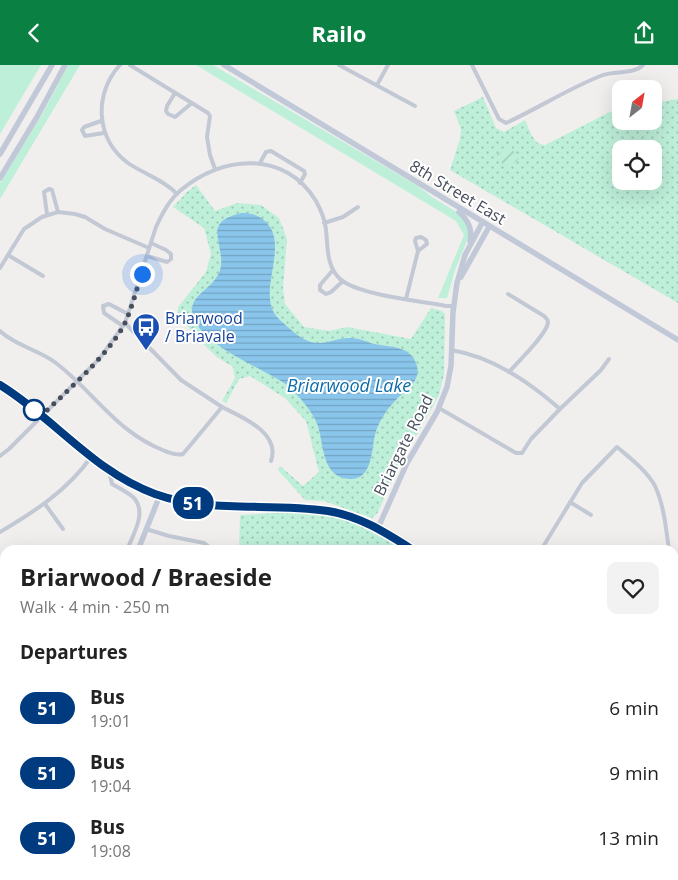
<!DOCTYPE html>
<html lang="en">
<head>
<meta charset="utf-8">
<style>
  body { margin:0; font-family:"Open Sans",sans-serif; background:#f2f2f2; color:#222; height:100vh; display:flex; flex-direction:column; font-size:19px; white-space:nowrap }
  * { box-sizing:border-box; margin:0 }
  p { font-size:16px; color:#767676 }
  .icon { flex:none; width:28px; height:28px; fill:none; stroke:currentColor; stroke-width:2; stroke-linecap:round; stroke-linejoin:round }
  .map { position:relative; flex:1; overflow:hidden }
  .details { position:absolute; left:0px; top:480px; width:679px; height:335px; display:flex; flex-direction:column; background:#fff; border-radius:15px 15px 0 0; box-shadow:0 5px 20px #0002 }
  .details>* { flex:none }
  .badge { padding:0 10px; border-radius:16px; font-size:18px; line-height:32px }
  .needle { width:32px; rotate:31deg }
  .tools { position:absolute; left:612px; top:15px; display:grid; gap:10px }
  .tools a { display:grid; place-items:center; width:50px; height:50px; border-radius:10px; background:#fff; box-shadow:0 5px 20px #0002; font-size:25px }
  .you { position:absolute; width:25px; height:25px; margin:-12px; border:4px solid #fff; border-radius:50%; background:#1a73e8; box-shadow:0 0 0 8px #1a73e833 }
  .map>.badge { position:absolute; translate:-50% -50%; box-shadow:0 0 0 2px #fff }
  h2 { padding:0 20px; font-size:19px; line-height:45px }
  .round { display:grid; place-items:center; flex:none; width:52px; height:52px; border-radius:10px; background:#f2f2f2 }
  .overview { display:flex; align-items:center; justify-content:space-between; height:85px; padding:0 20px }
  h1 { font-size:24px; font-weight:700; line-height:38px }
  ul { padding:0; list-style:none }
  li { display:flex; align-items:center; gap:15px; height:65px; padding:0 20px }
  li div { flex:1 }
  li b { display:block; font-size:19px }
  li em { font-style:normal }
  li .badge { min-width:55px; font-weight:700; text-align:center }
  header { display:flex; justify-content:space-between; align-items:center; height:65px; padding:0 20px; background:#0b8043; color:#fff; font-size:22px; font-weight:700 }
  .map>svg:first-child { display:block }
  .grass { fill:#bdefd9 }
  .park { fill:url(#park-dots); fill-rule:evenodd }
  .garden { fill:url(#garden-furrows) }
  .water { fill:url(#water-rules) }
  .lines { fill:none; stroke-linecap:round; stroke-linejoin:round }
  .street { stroke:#c2c8d4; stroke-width:4 }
  .secondary { stroke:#c1c8d7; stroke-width:5.5 }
  .line-casing { stroke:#fff; stroke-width:11 }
  .line { stroke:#003b80; stroke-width:8 }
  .walk { stroke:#474e5c; stroke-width:5; stroke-dasharray:0 9 }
  .stop-dot { fill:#fff; stroke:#003b80; stroke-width:2.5 }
  .labels { text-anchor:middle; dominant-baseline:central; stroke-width:4; stroke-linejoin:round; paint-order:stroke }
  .street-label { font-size:16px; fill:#474e5c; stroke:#fff }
  .transit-label { font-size:16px; fill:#164399; stroke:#fff; text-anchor:start }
  .water-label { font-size:18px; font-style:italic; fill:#0c6ca9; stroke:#fff }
</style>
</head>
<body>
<header><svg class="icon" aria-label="back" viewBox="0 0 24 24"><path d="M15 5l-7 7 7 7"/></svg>Railo<svg class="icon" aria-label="share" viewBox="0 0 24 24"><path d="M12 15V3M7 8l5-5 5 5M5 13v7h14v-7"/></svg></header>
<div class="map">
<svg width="678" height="815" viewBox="0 0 678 815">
  <defs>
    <pattern id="park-dots" width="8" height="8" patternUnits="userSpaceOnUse" patternTransform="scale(1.25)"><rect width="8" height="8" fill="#bdefd9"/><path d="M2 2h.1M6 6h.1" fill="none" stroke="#9bc4b3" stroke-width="1.8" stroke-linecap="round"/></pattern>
    <pattern id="garden-furrows" width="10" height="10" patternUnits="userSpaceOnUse" patternTransform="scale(1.25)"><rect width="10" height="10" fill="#bdefd9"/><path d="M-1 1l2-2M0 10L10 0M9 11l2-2" fill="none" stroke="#9bc4b3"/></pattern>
    <pattern id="water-rules" width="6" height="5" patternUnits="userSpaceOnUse" patternTransform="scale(1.25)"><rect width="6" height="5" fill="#8ac6ec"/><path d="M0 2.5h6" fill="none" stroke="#73a3c2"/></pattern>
  </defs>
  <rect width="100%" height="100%" fill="#f1efee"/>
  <g class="grass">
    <path d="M0 0H41L0 69Z"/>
    <path d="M68 0H80L0 134V118L43 48Z"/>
    <path d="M196 0H213L418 121 432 132 458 148 467 158 469 171 455 205 447 233H438L464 170 456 156Z"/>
  </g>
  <g class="park">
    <path d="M483 32 496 63 504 67 525 55C530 65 533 80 545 80L612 46 621 44V56H654V38L678 34V238L450 105 460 74 461 64 454 46ZM621 84H654V116H621Z"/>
    <path d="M196 120 215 146 237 138 261 140 279 153 287 174 283 223 285 239 304 262 329 266 347 262 411 274 431 243 442 246 445 249 444 309 439 330 397 405 377 449 372 453 324 436 305 435 278 405 280 401 303 421 319 407 306 356 285 333 250 311 239 314 226 338 222 336 235 313 233 302 217 292 202 278 178 250V242L206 207 211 189 204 163 173 142 187 127Z"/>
    <path d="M272 448C294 448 316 447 338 453 362 459 383 472 404 485H239L240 450Z"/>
    <path d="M539 810H576L572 815H540Z"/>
  </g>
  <path class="garden" d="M511 81 518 95 505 103 497 90Z"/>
  <path class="water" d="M241 148C251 148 259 150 266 157 290 181 256 227 277 252 285 260 298 272 308 276 324 282 336 272 351 273 359 273 367 277 374 279 391 282 412 281 417 301 418 305 418 309 416 313 413 322 402 328 395 336 387 344 380 355 376 366 371 381 374 415 350 414 322 413 324 381 318 361 315 353 310 345 304 338 299 332 293 325 287 320 264 303 195 279 192 246 191 225 224 222 221 193 219 169 207 157 241 148Z"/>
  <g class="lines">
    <g class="street">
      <path d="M120 0C93 29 96 75 128 98 144 109 164 115 177 129"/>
      <path d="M130 0 208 48 210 51 207 72 210 90 215 104"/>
      <path d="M339 0 415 41"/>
      <path d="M472 0 499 54 506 58C539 43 569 23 603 10 615 6 635 9 643 0"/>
      <path d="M377 20 388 0"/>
      <path d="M175 28 167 41 166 46 168 49 175 52 192 38"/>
      <path d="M101 56 84 62 82 65 85 71 104 68"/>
      <path d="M260 98 266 87 271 86 304 106 305 109 300 118"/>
      <path d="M47 149 44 127 49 124 52 125 58 147"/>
      <path d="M324 158 343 152 358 142"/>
      <path d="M8 190 43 211"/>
      <path d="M147 191 167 197 171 194V189L166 185 151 178"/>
      <path d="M0 203 24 164 42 152 58 147 75 149 85 152 105 164 149 183"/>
      <path d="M333 205 320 220V225L326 229 331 227 343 216"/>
      <path d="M508 229 544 251C546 253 548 254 548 257 548 268 517 298 509 307"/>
      <path d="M406 234 418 186 427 179 426 175 421 172 416 173 415 176 418 186"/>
      <path d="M123 261 104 248 103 241 109 239 128 249"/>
      <path d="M0 266C16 281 39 285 56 298 95 328 116 367 165 386 171 388 177 391 183 389L222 342 181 315 125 258"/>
      <path d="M222 342C241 352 281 367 271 396"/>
      <path d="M439 343 516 388H522L531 374 560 344C529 317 493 292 451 285"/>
      <path d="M560 344 601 305 609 294"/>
      <path d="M0 391 9 384 100 293 125 258 156 162C162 149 169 135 181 125 222 90 285 85 316 136 321 145 325 155 326 165 328 182 326 201 340 214 358 230 420 236 446 241H454"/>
      <path d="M109 406 112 419C119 423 127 427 133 432 148 447 133 469 127 485"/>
      <path d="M570 437 591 450"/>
      <path d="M45 439 63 464"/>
      <path d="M146 464 169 471 204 478 208 481 209 485"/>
      <path d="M0 467C34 447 68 425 91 392"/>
      <path d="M541 485 582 418 617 382C630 393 647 406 655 421 664 440 666 464 669 485"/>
      <path d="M674 508 676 519 674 523"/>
      <path d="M0 539 5 540"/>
      <path d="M674 591 678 590"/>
      <path d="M674 657C678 684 678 711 674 738"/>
      <path d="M0 746 5 748"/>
      <path d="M674 785 678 788"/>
      <path d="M238 810 239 815"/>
      <path d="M304 810 305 815"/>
      <path d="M373 810 374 815"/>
      <path d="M441 810 442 815"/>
      <path d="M605 810 610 815"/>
      <path d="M74 815 76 810"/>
    </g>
    <g class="secondary">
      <path d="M224 0 678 275"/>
      <path d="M0 89 52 0"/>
      <path d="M0 113 37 52 65 0"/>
      <path d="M459 147C468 155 473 164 470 176"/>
      <path d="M461 212 489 162"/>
      <path d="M0 320C55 353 95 411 158 430 176 435 195 440 214 442 251 446 290 440 328 446 360 451 386 468 413 485"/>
      <path d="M378 463 407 398 437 347 447 322 451 301 453 247 457 218 465 190 482 158"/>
      <path d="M138 485 160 430"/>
      <path d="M0 800 5 803"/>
      <path d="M16 810 25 815"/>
      <path d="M581 815 586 810"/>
    </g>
  </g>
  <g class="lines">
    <g class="line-casing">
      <path id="line" d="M0 320C54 353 94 407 155 429 211 449 270 437 328 446 360 451 386 468 413 485"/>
    </g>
    <use href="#line" class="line"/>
    <path class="walk" d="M34 345 41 351C66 327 108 290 124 260 132 244 136 225 142 209"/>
  </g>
  <defs>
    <g id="bus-pin" transform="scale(1.4375)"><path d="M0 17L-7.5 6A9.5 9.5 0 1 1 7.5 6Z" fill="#1a4fb4" stroke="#fff"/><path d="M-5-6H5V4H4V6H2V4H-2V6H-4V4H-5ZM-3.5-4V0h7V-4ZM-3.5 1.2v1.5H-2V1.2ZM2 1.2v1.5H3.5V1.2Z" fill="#fff"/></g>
  </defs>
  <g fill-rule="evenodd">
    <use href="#bus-pin" x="146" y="262"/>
  </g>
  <circle class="stop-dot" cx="34" cy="345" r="10"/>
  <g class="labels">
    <g class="street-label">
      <text transform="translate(458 127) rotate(31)">8th Street East</text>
      <text transform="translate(403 380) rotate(-63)">Briargate Road</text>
    </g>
    <g class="transit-label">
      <text x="165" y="253">Briarwood<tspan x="165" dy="18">/ Briavale</tspan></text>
    </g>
    <g class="water-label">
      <text x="349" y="320">Briarwood Lake</text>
    </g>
  </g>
</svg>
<div class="tools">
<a><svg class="needle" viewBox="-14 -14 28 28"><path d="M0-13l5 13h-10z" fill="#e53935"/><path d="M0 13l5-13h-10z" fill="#767676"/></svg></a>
<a><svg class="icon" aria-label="locate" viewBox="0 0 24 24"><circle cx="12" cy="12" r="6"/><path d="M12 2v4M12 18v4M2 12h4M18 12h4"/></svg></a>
</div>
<div class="you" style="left:142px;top:209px"></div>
<b class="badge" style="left:193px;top:438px;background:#003b80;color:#fff">51</b>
<section class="details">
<div class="overview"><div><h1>Briarwood / Braeside</h1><p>Walk · 4 min · 250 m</p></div><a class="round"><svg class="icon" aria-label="heart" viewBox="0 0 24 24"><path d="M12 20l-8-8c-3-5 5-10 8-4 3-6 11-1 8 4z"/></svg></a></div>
<h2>Departures</h2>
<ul>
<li><span class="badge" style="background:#003b80;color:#fff">51</span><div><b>Bus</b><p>19:01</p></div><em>6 min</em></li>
<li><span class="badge" style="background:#003b80;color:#fff">51</span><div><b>Bus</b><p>19:04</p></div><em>9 min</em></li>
<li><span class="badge" style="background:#003b80;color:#fff">51</span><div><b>Bus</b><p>19:08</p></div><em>13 min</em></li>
</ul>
</section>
</div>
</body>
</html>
